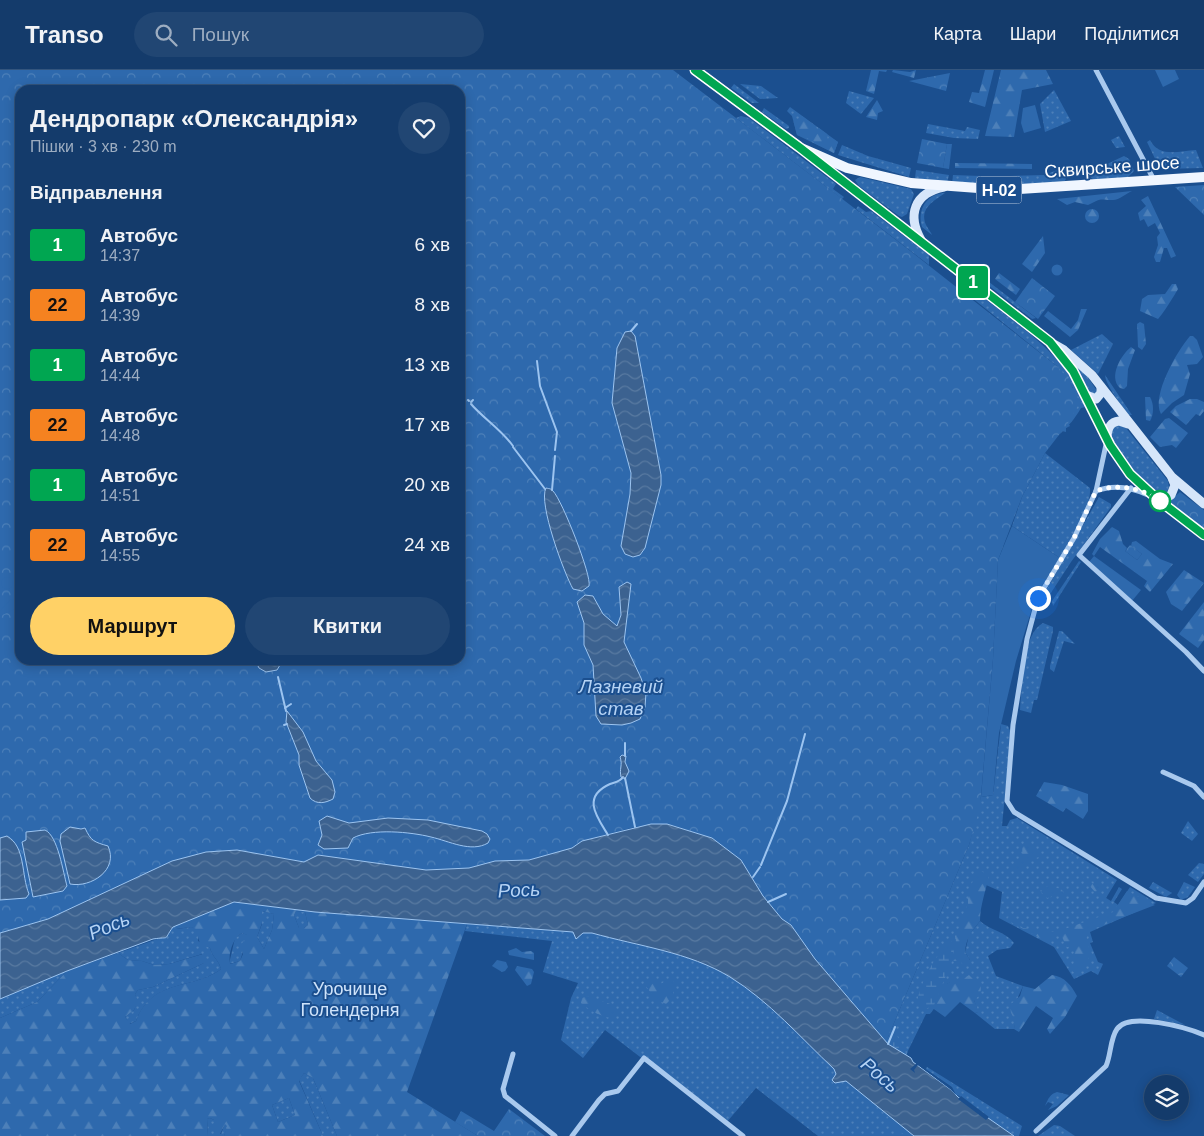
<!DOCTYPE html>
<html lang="uk">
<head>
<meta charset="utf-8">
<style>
  body { margin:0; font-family:Arial,sans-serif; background:#214673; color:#f1f3f6; height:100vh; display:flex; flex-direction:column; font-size:19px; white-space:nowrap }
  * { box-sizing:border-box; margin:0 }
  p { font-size:16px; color:#9dadc1 }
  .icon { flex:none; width:28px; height:28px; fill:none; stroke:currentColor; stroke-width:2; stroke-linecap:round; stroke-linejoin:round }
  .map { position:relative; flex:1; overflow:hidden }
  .details { position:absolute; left:15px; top:15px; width:450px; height:580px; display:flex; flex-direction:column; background:#143b6b; border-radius:15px; box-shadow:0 2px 12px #0003,0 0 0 1px #33557e }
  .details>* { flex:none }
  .badge { padding:0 10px; border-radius:4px; font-size:18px; line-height:32px }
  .controls { position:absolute; left:1144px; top:1005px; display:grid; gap:10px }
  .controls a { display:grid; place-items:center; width:45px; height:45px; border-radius:50%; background:#143b6b; box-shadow:0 2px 12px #0003,0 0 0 1px #33557e; font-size:25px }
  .you { position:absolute; width:25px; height:25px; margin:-12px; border:4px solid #fff; border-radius:50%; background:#1a73e8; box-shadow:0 0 0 8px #1a73e833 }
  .map>.badge { position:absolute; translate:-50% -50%; box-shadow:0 0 0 2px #fff }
  h2 { padding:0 15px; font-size:19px; line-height:45px }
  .round { display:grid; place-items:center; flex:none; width:52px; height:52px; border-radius:26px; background:#214673 }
  .head { display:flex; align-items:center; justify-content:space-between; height:85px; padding:0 15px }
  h1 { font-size:24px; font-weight:800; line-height:38px }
  .cta { display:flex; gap:10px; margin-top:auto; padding:10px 15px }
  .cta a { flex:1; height:58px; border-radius:30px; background:#ffd166; color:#111; font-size:20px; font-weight:800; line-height:58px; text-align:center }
  .cta a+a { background:#214673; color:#f1f3f6 }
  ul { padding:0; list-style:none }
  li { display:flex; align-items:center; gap:15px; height:60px; padding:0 15px }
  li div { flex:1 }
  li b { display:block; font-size:19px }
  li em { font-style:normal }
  li .badge { min-width:55px; font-weight:700; text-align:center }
  header { display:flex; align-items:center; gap:30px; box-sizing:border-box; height:70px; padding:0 25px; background:#143b6b; border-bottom:1px solid #33557e }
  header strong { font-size:24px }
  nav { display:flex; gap:28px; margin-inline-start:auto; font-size:18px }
  .search { width:350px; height:45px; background:#214673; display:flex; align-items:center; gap:12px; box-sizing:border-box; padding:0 18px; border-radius:28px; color:#9dadc1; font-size:19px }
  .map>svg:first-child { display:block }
  .grass { fill:url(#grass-dots) }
  .forest { fill:url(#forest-firs); fill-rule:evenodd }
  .wetland { fill:url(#wetland-marsh) }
  .park { fill:url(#park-crowns); fill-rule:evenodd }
  .garden { fill:#2e69ad }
  .water { fill:url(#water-waves); stroke:#9cc4f0 }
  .pier { fill:#1b4f8f }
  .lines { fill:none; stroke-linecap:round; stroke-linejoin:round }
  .stream { stroke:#9cc4f0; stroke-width:2 }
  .street { stroke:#a9c9ee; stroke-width:5 }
  .secondary { stroke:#d6e6fa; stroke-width:9 }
  .primary { stroke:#f0f6ff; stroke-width:10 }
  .line-casing { stroke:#fff; stroke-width:11 }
  .line { stroke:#00a651; stroke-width:8 }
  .walk { stroke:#fff; stroke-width:5; stroke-dasharray:0 9 }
  .stop-dot { fill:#fff; stroke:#00a651; stroke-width:2.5 }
  .labels { text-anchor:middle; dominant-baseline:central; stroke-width:4; stroke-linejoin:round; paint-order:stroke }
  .shield { fill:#1b4f8f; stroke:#bbcadd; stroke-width:1 }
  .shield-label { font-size:16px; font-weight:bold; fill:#fff }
  .street-label { font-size:18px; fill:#fff; stroke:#1b4f8f }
  .park-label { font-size:18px; fill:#cfe3fa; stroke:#1b4f8f }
  .water-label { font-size:19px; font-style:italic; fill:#b5d3f5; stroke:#1b4f8f }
</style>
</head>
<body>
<header>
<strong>Transo</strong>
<div class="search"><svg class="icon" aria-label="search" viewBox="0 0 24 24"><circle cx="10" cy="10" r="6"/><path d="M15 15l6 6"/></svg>Пошук</div>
<nav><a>Карта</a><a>Шари</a><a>Поділитися</a></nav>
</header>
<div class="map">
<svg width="1204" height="1066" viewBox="0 0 1204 1066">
  <defs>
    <pattern id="grass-dots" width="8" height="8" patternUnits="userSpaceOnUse" patternTransform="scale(1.25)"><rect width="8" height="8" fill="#2e69ad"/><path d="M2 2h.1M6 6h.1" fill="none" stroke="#4d80b9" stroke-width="1.8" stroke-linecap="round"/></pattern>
    <pattern id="forest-firs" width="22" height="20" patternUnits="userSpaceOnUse" patternTransform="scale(1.25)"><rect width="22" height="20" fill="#2e69ad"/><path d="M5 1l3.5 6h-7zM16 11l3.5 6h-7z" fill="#4d80b9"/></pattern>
    <pattern id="wetland-marsh" width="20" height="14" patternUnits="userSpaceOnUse" patternTransform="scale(1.25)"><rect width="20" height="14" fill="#2e69ad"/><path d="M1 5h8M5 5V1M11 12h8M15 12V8" fill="none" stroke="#4d80b9"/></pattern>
    <pattern id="park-crowns" width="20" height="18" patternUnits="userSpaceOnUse" patternTransform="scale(1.25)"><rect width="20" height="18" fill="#2e69ad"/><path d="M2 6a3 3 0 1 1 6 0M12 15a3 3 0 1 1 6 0" fill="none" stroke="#4d80b9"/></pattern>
    <pattern id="water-waves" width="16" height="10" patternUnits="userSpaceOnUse" patternTransform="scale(1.25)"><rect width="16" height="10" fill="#3c6290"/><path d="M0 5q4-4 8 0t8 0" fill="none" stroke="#597aa1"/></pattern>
  </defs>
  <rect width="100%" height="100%" fill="#1b4f8f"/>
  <g class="grass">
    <path d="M734 14 759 33H752L731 18Z"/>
    <path d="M740 14 761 16 778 28 760 29Z"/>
    <path d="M1054 20 1071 51 1045 62 1040 34Z"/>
    <path d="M849 21 874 28 861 44 846 33Z"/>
    <path d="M790 37 838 72 834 83 797 65 792 46 787 41Z"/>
    <path d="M764 38 789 56V58L786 59 762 42Z"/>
    <path d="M741 46 749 48 836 114 833 119 844 127 842 129 736 48Z"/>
    <path d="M928 54 965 61 967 57 980 60 978 69 954 68 926 63Z"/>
    <path d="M1119 66 1125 77 1116 78 1111 70Z"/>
    <path d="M1150 70C1159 88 1179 81 1196 80L1203 98 1160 99 1147 72Z"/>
    <path d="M842 75 868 86 911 98 909 107 838 85Z"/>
    <path d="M1124 86 1129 89 1134 101 1127 108 1094 110 1089 106 1090 102Z"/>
    <path d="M1060 99 1066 109 1063 114 1019 115 1005 113 1010 106 1044 105Z"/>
    <path d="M916 100 949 105 947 113 915 108Z"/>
    <path d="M953 105 981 106 988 113 952 114Z"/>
    <path d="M860 107 911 119 914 124 907 144 902 147 899 146 859 116 855 110Z"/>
    <path d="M945 123C934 131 919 138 926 155 928 159 931 162 932 165L922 157C917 140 926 124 945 123Z"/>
    <path d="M858 136 866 142 871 141 929 185V195L856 139Z"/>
    <path d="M989 212 1036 248 1032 249 988 215Z"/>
    <path d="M980 225C1020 257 1069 287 1086 337L1081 338C1074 350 1069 355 1060 364L1073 318 1058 297 971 227Z"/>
    <path d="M1102 264 1113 274 1098 304 1071 280Z"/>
    <path d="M1078 299 1085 303 1097 321 1094 325H1091Z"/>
    <path d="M1105 305 1132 345H1128C1122 336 1105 314 1105 305Z"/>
    <path d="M1118 355 1126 358 1168 411 1169 417 1167 422 1162 424C1147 420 1118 385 1112 370 1110 366 1112 363 1112 359Z"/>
    <path d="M1045 383 1090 418C1092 437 1069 470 1060 488L1012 456 1022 427Z"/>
    <path d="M1099 427 1111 434V437L1071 492 1045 532 1043 526Z"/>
    <path d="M1079 491 1081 492 1053 536 1052 531Z"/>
    <path d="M1043 553 1053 557V561L1037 630H1034L1031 643 1020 640C1022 619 1022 563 1043 553Z"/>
    <path d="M1059 561H1062L1075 574 1064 571 1054 602 1050 599V596Z"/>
    <path d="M1001 654 1008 656 1011 663 1002 756H1007L1010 750 1017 748 1117 810 1106 828 1111 831 1119 817 1122 819 1114 832 1118 835 1130 817 1156 833 1090 862 1093 872 1090 873 1098 892 1103 894 1098 905 1091 901 1074 909 1054 877 999 848 1002 822 986 815 980 827 960 891 970 890 965 882 969 865 980 851C991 861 1005 861 1014 873L1010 878 997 880 988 886 996 906 1023 916 1011 943 1016 950 1014 959H995L975 943 978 942 974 930 973 910C932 909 950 921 930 944H926L905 987 886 972 969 775 981 727 993 725Z"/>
    <path d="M1188 751 1198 764 1192 771 1181 763Z"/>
    <path d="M1199 793 1204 794V804L1198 812 1188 805Z"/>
    <path d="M1153 812 1172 823 1166 827 1149 818Z"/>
    <path d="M1184 812 1195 817 1188 827 1181 830 1177 825Z"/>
    <path d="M262 841 274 844 272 860 264 879 257 867 262 854Z"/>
    <path d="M296 841 305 842 308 855 304 858H299L294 845Z"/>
    <path d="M467 854 573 862 578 866 583 863H592C638 876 689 882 730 907 769 931 801 968 834 999L836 1004 833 1007 839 1012 846 1010 914 1066H818L756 1018 726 1053 605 960 583 988 561 970 571 928 578 913 543 902 552 871 465 861Z"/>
    <path d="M173 857 177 859 191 857 196 858 199 863 198 871 210 878C212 887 219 890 221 899 192 921 154 907 136 951L129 954 125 947 134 940 137 932 135 924 138 920 153 917 204 893 202 884 169 894 154 895 142 891 128 890 118 883 160 868Z"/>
    <path d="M242 863 248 865 240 891 229 894 235 868Z"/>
    <path d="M67 901 37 932 0 948V929Z"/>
    <path d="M1157 940 1185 955 1154 949Z"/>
    <path d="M927 997 1022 1056 1019 1066H1014L959 1028 960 1026 956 1025 925 1000Z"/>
    <path d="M304 1003 313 1008 337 1066H323L299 1010Z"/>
    <path d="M1057 1022 1069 1025 1057 1036 1048 1040 1053 1034 1048 1032 1045 1036C1048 1029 1050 1024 1057 1022Z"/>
    <path d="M289 1028 295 1045 278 1052 272 1035Z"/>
    <path d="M210 1048 214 1050V1061L221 1064 225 1053 228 1056 224 1066H208L207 1049Z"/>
    <path d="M1054 1055 1060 1056 1075 1066H1038Z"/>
  </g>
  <g class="forest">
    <path d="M871 0H887L886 2 879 1 874 24 866 21Z"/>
    <path d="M893 0 910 2 916 0 914 8 892 2Z"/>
    <path d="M985 0H994L985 37 969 32 972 22 979 23Z"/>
    <path d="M1001 0H1046L1053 14 1022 20 1014 67 985 66Z"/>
    <path d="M877 30 883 41 878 43 877 50 866 47Z"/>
    <path d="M802 46 814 55 815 61 819 58 827 64 828 71 833 69 838 72 834 83 814 73 813 70 797 65 794 53Z"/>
    <path d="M947 74H952L949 99 943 98Z"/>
    <path d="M955 93 1032 94V99L955 98Z"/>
    <path d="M1132 121C1127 123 1119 130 1113 130 1098 130 1104 127 1088 135L1075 132 1067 135 1057 129Z"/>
    <path d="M1148 126 1176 186 1171 188 1167 178H1164L1160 192H1156L1154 187 1158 175 1157 167 1160 163 1155 153 1148 157 1144 149 1140 151 1138 143 1146 136 1141 130Z"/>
    <circle cx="1092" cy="146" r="7"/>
    <path d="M1043 166 1045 183 1032 202 1022 194Z"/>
    <path d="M999 203 1020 219 1016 225 995 209Z"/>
    <path d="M1172 214H1176L1178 219C1174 226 1163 244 1158 249L1140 241 1142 229 1148 225 1165 224Z"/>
    <path d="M1081 239H1087L1078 260 1070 267 1044 246 1048 241 1071 259 1078 250Z"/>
    <path d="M1140 252 1144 254 1146 274 1142 280 1138 277 1137 254Z"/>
    <path d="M1190 266H1193L1197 270 1203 287 1197 294 1187 295 1190 304 1184 325 1172 333 1161 344C1151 326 1177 281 1190 266Z"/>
    <path d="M1131 277 1135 280 1128 299 1127 316 1124 319 1120 318C1108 307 1121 285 1131 277Z"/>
    <path d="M1145 327H1150C1154 334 1154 344 1150 351L1146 350Z"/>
    <path d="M1190 329H1197L1204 332V341L1200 346 1196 344 1186 355 1170 342 1176 336Z"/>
    <path d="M1169 348 1188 363 1176 378 1172 375 1160 377 1150 367 1165 349Z"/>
    <path d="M1112 457 1119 461 1123 474 1127 478 1125 481 1137 490 1142 484 1131 476 1132 472 1136 471 1160 489 1173 494 1150 522 1144 516 1147 511 1100 477 1094 486 1092 484 1100 469Z"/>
    <path d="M1184 500 1204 513 1182 541 1171 534 1166 522Z"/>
    <path d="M1204 532V570L1198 578 1179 564Z"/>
    <path d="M1044 712 1062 715 1088 724V741L1083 749 1066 738 1063 742 1036 726Z"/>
    <path d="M1025 771 1041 787C1030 787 1026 799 1015 801L1017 792 1023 787 1022 778Z"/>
    <path d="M981 801 989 805C986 821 980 835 980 851 972 861 966 868 965 882L970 890 971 896H964L960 891H952L956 875 955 866 961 859V848L968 834V822L976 804Z"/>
    <path d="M1085 806 1094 815 1104 816V819L1095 822 1083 808Z"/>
    <path d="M1048 816 1061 819 1065 824 1047 828 1040 821Z"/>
    <path d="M1127 821 1155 835 1088 861 1086 871 1092 884 1077 902H1073L1075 878 1074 875 1067 877 1059 861 1113 842Z"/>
    <path d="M234 832 315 842 467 854 407 1022 478 1066H337L313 1008 304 1003 299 1011 323 1066H224L227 1056 225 1054 220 1064 217 1065 214 1061V1050L210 1048 207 1049 208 1066H0V948L37 932 67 901 118 883 128 890 142 891 154 895 169 894 203 884 205 887 204 893 153 917 138 920 135 924 138 932 134 940 125 947 130 954 136 951C153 907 192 921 221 899 219 890 212 887 210 878L200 874 196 859 191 857 176 859 173 857ZM262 841 274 844 272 860 264 879 257 867 262 853ZM296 841 305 842 308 855 304 858H299L294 845ZM242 863 247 865 241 875 243 884 240 891 230 894C228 884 233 867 242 863ZM289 1028 295 1045 278 1052 272 1035Z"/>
    <path d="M1008 847 1023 858 1054 862 1055 867 1048 871 1042 869 1007 850Z"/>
    <path d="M516 878 522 882 531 881 534 883V890L509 885 508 881Z"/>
    <path d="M497 890 506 892 508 897 505 901 502 902 492 896Z"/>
    <path d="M517 896 532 899 534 902 531 914 527 916 515 900Z"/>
    <path d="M969 905 974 910H979C982 918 982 925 974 930L979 942 975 943 960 932 945 947 931 937 934 935 936 920 955 909 962 910Z"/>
    <path d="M1052 905C1065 907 1071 915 1077 926L1065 947 1050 964 1047 959 1053 948 1036 936 1019 962 1014 959 1015 950 1011 943 1010 935 1020 926 1023 916 1035 919Z"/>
    <path d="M668 909 673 910 675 915 672 928 666 934 655 929 646 916 649 911 653 910 661 914Z"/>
    <path d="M587 926 613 935 617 945 613 948C603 948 589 940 581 933L582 928Z"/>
    <path d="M890 1046 914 1066C904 1066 891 1059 887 1049Z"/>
  </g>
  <g class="wetland">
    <path d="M956 869 952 891 934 935 926 939 917 932C920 913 938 877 956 869Z"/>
    <path d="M890 963 897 966 908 982 905 987 886 972Z"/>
  </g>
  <g class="park">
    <path d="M0 0H673L904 176 1058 297 1068 309 1080 332 1068 353 1070 356 1066 358V362L1062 361 1045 383 1022 427 998 490 993 589 980 737 969 775 886 972 815 889 791 855 782 849 763 826 741 790 712 768 675 756 667 754 635 757 582 771 572 778 529 790 495 791 469 798 426 800 318 785 304 792 237 780 206 782 172 791 48 849 0 863ZM20 20H460V590H20Z"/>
    <path d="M950 3 946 21 909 11Z"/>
    <path d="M922 69 947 74 943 98 917 93Z"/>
    <path d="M1204 115V145L1175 117Z"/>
    <path d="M1032 208 1055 226 1038 249 1015 232Z"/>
    <path d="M1180 422 1204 440V461L1171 435V430Z"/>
    <path d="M1130 475 1142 484 1137 490 1125 481Z"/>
    <path d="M1174 887 1188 898 1181 907 1167 896Z"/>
    <path d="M509 1039 545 1066H478L455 1052 461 1041 494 1061Z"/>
  </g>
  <g class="garden">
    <path d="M1155 0H1175L1179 9 1163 17Z"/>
    <path d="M1035 35 1041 58 1024 63 1021 53 1023 38Z"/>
    <circle cx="1057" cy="200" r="5.5"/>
    <path d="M1012 456 1060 488 1036 525 1016 591 999 663 993 725 981 727 993 589 998 490Z"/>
    <path d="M1094 486 1141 520 1132 531 1089 492Z"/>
    <circle cx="7" cy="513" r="6"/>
    <path d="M11 529 15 530V539L0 546V541Z"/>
  </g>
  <g class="water">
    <path d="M631 261 635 266 661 405V415L645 478 640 485 633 487 625 484 621 476 630 424 631 403 612 333 617 278 625 262Z"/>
    <path d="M546 418C550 419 550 418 553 421 562 430 592 506 589 516L582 521 573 519C564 503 538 433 546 418Z"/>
    <path d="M627 512 631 514 624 572 641 608 646 623 645 637 640 649 631 653 622 655 601 654 596 646 593 595 584 575V553L577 532 585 525 593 526 603 544 617 556 621 545 619 517Z"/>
    <path d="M255 590H283L277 600 266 602 259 598Z"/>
    <path d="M287 641 303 662 316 691 332 710 335 722 333 729C325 733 317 735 310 728L299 695V685L286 652Z"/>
    <path d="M622 685 626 686 625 692 629 701 625 709 621 707C619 699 623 695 620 687Z"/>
    <path d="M327 746 349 753 388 748 428 750 482 761 487 764 490 769 488 773C471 783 449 771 431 767 411 762 372 758 353 768L348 778 324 779 318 775 322 765 319 751Z"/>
    <path d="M651 754H667L712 768 741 790 763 826 782 849 791 855 815 889 888 974 911 988 913 992 950 1019 958 1027 1014 1066H914L846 1011 835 1013 832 1010 836 1004 834 999C801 968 769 931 730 907 689 882 638 876 592 863H583L576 869 573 862 315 842 234 832 173 857C162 872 172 866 153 869L67 901 0 929V863L48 849 172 791 206 782 237 780 304 792 318 785 426 800 469 798 495 791 529 790 572 778 582 771Z"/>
    <path d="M70 757 81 759 85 758C91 771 94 772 108 776 119 800 91 818 70 814L60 771 61 764Z"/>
    <path d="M45 760C58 766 63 802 67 816L63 821 33 827 22 772 26 770V762Z"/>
    <path d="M7 766C26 777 21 805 29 824L26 828 0 830V768Z"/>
  </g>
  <g class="pier">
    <path d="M917 993 952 1017 956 1025 950 1019 918 995 914 1000 915 1003 910 999Z"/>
    <path d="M961 1026 989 1047 986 1050 958 1029Z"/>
  </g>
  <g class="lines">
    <g class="stream">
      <path d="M631 261 637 254"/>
      <path d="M537 291 540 316 557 362 555 380"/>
      <path d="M468 330 469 331"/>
      <path d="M471 332 473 330"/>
      <path d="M471 334C484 349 501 359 513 376"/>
      <path d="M513 377 545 419"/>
      <path d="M552 420 555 386"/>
      <path d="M278 607 286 641"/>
      <path d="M285 638 291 634"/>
      <path d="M284 655 287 654"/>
      <path d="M625 686V673"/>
      <path d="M625 708 635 757"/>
      <path d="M608 765C597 747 581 727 610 714 615 712 620 712 623 707"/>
      <path d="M761 795 787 731 805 664"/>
      <path d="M753 807 760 797"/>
      <path d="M768 832 786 824"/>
      <path d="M888 974 895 957"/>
    </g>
    <g class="street">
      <path d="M1096 0 1154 110"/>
      <path d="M1107 370 1096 421 1074 468 1038 528 1027 569 1013 655 1007 731 1014 742 1156 828 1186 833 1193 828 1204 812"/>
      <path d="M1131 418 1079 485 1186 582 1204 601"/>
      <path d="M1096 421C1114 414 1131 417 1148 425"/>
      <path d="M1163 702 1194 716 1204 727"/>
      <path d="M513 984 503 1019 505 1026 555 1066"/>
      <path d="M1036 1061 1106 996C1111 985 1110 969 1117 959 1129 941 1188 958 1204 965"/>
      <path d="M572 1066 599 1030 605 1024 618 1021 644 988 743 1066"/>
    </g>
    <g class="secondary">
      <path d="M807 83 1050 272 1064 280 1092 305 1172 407 1204 434"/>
      <path d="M921 170C907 145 914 123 944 117"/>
      <path d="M1051 274 1073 301 1110 375 1130 404 1157 429 1204 465"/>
      <path d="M1086 325 1096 329 1101 323V317"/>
      <path d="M1107 370C1107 360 1109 352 1119 351L1128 354"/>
      <path d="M1157 429H1164L1171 425 1175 415 1172 408"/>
    </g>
    <path class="primary" d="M695 0 799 77 847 98 911 113 1005 120 1204 107"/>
  </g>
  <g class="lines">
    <g class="line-casing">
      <path id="line" d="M695 0 799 77 1050 272 1073 301 1110 375 1130 404 1156 428 1204 465"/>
    </g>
    <use href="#line" class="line"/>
    <path class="walk" d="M1038 528 1074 468 1096 421C1117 413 1142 418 1160 431"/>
  </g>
  <circle class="stop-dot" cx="1160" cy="431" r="10"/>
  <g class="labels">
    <rect class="shield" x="976.5" y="106.5" width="45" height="27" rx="4"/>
    <g class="shield-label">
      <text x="999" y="120">Н-02</text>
    </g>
    <g class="street-label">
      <text transform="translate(1112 97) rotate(-4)">Сквирське шосе</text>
    </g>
    <g class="park-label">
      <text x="350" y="919">Урочище<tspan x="350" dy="21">Голендерня</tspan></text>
    </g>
    <g class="water-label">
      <text x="621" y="616">Лазневий<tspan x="621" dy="22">став</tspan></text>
      <text transform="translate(519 820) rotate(-3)">Рось</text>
      <text transform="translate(109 856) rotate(-23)">Рось</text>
      <text transform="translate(880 1005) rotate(40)">Рось</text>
    </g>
  </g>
</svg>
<div class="controls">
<a><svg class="icon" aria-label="layers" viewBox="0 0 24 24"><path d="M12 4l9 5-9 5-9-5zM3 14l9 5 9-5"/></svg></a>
</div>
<div class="you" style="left:1038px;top:528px"></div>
<b class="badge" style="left:973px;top:212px;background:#00a651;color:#fff">1</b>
<section class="details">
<div class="head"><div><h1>Дендропарк «Олександрія»</h1><p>Пішки · 3 хв · 230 m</p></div><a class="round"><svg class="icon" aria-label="heart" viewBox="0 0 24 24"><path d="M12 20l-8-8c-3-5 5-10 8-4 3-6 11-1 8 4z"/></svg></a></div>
<h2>Відправлення</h2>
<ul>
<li><span class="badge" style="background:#00a651;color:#fff">1</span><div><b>Автобус</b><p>14:37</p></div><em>6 хв</em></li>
<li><span class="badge" style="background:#f58220;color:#111">22</span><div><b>Автобус</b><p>14:39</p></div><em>8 хв</em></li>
<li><span class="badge" style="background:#00a651;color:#fff">1</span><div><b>Автобус</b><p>14:44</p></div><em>13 хв</em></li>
<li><span class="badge" style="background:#f58220;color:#111">22</span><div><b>Автобус</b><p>14:48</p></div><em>17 хв</em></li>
<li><span class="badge" style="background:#00a651;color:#fff">1</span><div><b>Автобус</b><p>14:51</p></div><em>20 хв</em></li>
<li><span class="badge" style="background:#f58220;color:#111">22</span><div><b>Автобус</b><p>14:55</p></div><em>24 хв</em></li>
</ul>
<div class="cta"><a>Маршрут</a><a>Квитки</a></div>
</section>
</div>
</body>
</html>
